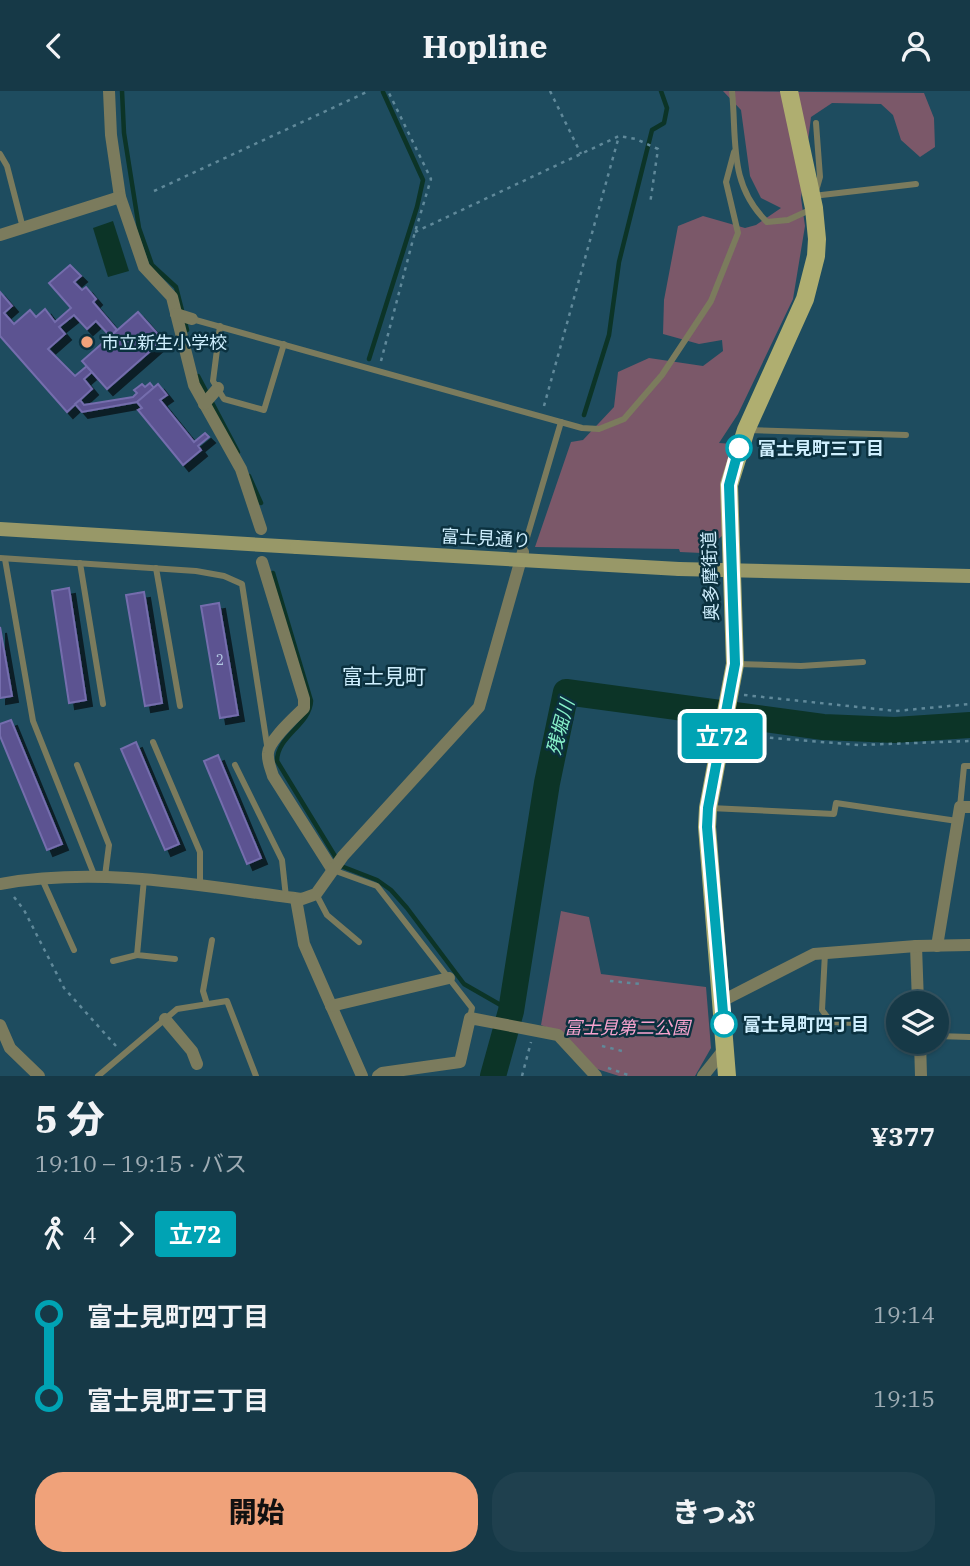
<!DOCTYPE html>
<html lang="ja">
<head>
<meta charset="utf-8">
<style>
  body { margin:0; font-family:"IBM Plex Serif","Noto Sans JP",serif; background:#1f404e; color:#f1f3f6; height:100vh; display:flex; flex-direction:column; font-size:26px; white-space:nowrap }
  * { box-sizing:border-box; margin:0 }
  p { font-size:23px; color:#9eacb4 }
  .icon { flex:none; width:38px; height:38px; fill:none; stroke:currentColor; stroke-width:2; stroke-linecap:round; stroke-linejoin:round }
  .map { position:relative; height:985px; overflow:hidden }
  .side { display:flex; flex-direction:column; background:#163947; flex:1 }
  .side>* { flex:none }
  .badge { padding:0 14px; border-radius:5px; font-size:24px; line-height:46px }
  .controls { position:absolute; left:886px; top:900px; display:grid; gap:14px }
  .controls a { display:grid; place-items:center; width:63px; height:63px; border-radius:50%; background:#163947; box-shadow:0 2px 5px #0004,0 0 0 2px #355360; font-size:35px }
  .map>.badge { position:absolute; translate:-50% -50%; box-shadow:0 0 0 4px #fff }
  .legs { display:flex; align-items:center; gap:10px; height:77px; padding:0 35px; font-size:23px }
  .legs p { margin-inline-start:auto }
  .overview { display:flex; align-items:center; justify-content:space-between; height:119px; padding:0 35px }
  h1 { font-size:38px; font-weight:800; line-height:52px }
  .button { display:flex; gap:14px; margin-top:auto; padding:14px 35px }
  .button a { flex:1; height:80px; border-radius:28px; background:#f0a27a; color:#111; font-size:28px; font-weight:800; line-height:80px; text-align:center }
  .button a+a { background:#1f404e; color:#f1f3f6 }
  ul { padding:0 35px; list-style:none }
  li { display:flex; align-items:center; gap:24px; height:84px; font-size:26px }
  li i { display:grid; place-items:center; width:10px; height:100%; margin:0 9px; background:currentColor }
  li i::after { content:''; width:18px; height:18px; margin:-9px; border:5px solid; border-radius:50%; background:#163947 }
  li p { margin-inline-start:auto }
  li:first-child i { background:linear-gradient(#0000 50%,currentColor 0) }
  li:last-child i { background:linear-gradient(currentColor 50%,#0000 0) }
  header { display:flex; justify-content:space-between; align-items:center; height:91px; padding:0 35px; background:#163947; font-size:32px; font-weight:800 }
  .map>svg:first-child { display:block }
  .green { fill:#7b5869 }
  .water { fill:#0c3427 }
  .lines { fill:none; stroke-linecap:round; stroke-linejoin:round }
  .stream { stroke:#0c3427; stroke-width:4.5 }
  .river { stroke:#0c3427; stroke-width:26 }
  .building { fill:#5b5391; stroke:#746dad; stroke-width:2; filter:url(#shadow) }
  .path { stroke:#60899a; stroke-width:2.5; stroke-dasharray:3.5 5; stroke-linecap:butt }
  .lane { stroke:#7b7b5d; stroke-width:6 }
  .street { stroke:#7b7b5d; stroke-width:12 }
  .secondary { stroke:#989868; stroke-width:14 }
  .primary { stroke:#afae70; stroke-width:18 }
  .secondary-bridge { stroke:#989868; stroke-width:14 }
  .line-1-casing { stroke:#fff; stroke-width:16 }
  .line-1 { stroke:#00a3b4; stroke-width:10 }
  .poi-dot { fill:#f0a27a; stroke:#0b313f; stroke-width:2.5 }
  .stop-1-dot { fill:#fff; stroke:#00a3b4; stroke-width:3.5 }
  .labels { text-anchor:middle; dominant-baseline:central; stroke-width:5; stroke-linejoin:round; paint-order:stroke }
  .number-label { font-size:14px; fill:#b2c8e3 }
  .poi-label { font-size:18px; fill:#cfeffe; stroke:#0b313f; text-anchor:start }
  .stop-label { font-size:18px; font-weight:bold; fill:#cfeffe; stroke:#0b313f; text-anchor:start }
  .street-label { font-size:18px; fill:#cfeffe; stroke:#0b313f }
  .park-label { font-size:18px; font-style:italic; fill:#f7a3ce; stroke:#0b313f }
  .water-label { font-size:19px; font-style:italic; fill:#88f1ca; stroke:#0b313f }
  .quarter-label { font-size:21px; fill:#cfeffe; stroke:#0b313f }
</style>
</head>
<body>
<header><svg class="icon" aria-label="back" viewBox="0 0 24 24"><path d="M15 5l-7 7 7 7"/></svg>Hopline<svg class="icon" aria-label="person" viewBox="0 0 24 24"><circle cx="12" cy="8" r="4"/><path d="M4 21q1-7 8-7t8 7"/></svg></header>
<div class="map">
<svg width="970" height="985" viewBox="0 0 970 985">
  <defs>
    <filter id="shadow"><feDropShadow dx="6" dy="6" stdDeviation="0" flood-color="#0009"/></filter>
  </defs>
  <rect width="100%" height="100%" fill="#1e4c5f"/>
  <g class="green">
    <path d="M723 0 924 2 934 27 935 56 920 66 901 49 893 24 881 13 832 12 811 26 801 107 805 135 793 208 738 323 719 352 733 353 722 445 702 462 680 461 679 458 535 456 571 351 583 349 614 316 618 281 649 267 703 275 723 260 722 249 699 253 663 243 664 209 678 135 703 125 745 137 756 134 781 117 761 107 750 85 741 19Z"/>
    <path d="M561 820 589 826 601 883 706 896 711 957 695 985H619L597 978 563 943 541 934Z"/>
  </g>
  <path class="water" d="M113 130 129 180 108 186 93 137Z"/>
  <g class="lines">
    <g class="stream">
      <path d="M122 0 124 42 139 137 152 174 176 196 187 239"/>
      <path d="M369 268 417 116 423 89 383 1"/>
      <path d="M198 285 238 361"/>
      <path d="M584 324 609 244 619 171 652 39 664 32 667 17 661 0"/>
      <path d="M249 385 261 412"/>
      <path d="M273 482 311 610C310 634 277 645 277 670L341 775 377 789 391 799 407 817 464 893 511 920"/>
    </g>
    <path class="river" d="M493 985 511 920 547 692 566 601 823 636 895 639 970 634"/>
  </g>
  <g class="building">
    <path d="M70 174 81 185 74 191 82 199 86 196 96 208 93 211 117 239 110 245 96 230 87 238 74 224 59 236 65 243 48 258 75 285 87 275 92 281 84 288 92 298 67 321 0 245V201L12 215 4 222 14 233 30 219 36 226 45 218 55 231 71 217 49 192Z"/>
    <path d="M138 221 163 249 107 298 82 270Z"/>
    <path d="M150 292 154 297 137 311 82 321 75 313 80 309 84 314 133 306 137 302 134 299 142 293 145 296Z"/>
    <path d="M158 293 167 304 160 309 194 351 205 342 209 346 198 355 201 359 183 374 138 319 142 317 137 311Z"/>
    <path d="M69 497 86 609 69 612 52 500Z"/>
    <path d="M144 501 162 612 145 615 126 504Z"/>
    <path d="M219 512 238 624 220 627 201 515Z"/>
    <path d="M0 536 12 605 0 607Z"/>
    <path d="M11 629 62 753 47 759 0 645V633Z"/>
    <path d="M136 651 179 753 165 759 121 658Z"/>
    <path d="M218 664 261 767 247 773 204 670Z"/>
  </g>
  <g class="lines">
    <g class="path">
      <path d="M550 0 581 63"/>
      <path d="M154 100 369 0"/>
      <path d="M415 141 619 45 636 48 658 58 650 113"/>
      <path d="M381 270 415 141 431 88 388 0"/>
      <path d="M544 315 619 45"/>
      <path d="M744 604 896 620 970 613"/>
      <path d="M736 644 859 654 970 650"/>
      <path d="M14 806 24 819 64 897 116 955"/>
      <path d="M610 890 641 893"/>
      <path d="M602 955 622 960"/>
      <path d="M608 977 631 985"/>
      <path d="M522 985 531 951"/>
    </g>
    <g class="lane">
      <path d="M732 0C737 49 728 93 767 131L788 129 812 118"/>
      <path d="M0 63 7 75 23 137"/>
      <path d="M816 100 820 86 816 32"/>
      <path d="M813 105 916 93"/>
      <path d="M192 228 582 337 599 338 624 328 662 284 711 210 738 142 726 91 734 61"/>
      <path d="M220 235 213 290 224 308 264 319 284 253"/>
      <path d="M747 339 906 344"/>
      <path d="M523 460 561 331"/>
      <path d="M0 467 196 480 224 485 242 493 267 654"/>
      <path d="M5 468 33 630 95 786"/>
      <path d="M80 472 103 613"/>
      <path d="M156 477 180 615"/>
      <path d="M737 573 801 575 863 571"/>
      <path d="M153 651 200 761V794"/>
      <path d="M77 674 109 754 105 785"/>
      <path d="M235 674 282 769 286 806"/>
      <path d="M960 716 964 675H970"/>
      <path d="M710 717 834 723 836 712 957 730"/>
      <path d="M333 779 377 795 472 917 470 927"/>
      <path d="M42 788 74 859"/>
      <path d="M144 788 137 864 175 868"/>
      <path d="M316 803 327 824 359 851"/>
      <path d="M825 862 822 919 831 931 853 932"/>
      <path d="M113 870 137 864"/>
      <path d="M207 913 203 900 212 849"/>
      <path d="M936 945 970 946"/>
      <path d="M98 985 177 918 227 910 256 985"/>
    </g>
    <g class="street">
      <path d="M109 0 111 44 120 106 144 176 172 206 194 294 241 378 261 438"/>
      <path d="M0 144 120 106"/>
      <path d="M176 223 192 228"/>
      <path d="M204 313 218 297"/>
      <path d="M262 471 304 608V617C294 627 269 649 268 662 267 670 271 678 273 685L332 778"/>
      <path d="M0 793C102 775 201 795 302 808L316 803 343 765 479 616 523 461"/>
      <path d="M296 808 304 853 362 985"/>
      <path d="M916 855 918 912"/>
      <path d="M937 855 960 716H970"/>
      <path d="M722 910 814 863 916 855 970 854"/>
      <path d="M331 915 449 887"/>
      <path d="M165 928 192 960 197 973"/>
      <path d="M0 934 10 957 39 985"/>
      <path d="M920 950 921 985"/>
      <path d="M378 985 382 982 460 971 470 927 558 944 596 985"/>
      <path d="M703 985 726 956"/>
    </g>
    <g class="secondary">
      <path d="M0 438 297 456"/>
      <path d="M679 478 970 485"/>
    </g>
    <path class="primary" d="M727 985 707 736 708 717 735 573 729 394 746 339 805 208 816 165 817 148 814 117 789 0"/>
    <path class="secondary-bridge" d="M297 456 679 478"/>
  </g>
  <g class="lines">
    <g class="line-1-casing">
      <path id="line-1" d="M724 933 707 736 708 717 735 573 729 394 739 357"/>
    </g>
    <use href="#line-1" class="line-1"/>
  </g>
  <circle class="poi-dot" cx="87" cy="251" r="7"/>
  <g class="stop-1-dot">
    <circle cx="739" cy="357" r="12"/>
    <circle cx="724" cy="933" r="12"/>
  </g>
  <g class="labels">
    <g class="number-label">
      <text x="220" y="569">2</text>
    </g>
    <g class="poi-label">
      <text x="101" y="251">市立新生小学校</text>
    </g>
    <g class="stop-label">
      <text x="758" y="357">富士見町三丁目</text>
      <text x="743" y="933">富士見町四丁目</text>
    </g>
    <g class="street-label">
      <text transform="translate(486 447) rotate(3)">富士見通り</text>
      <text transform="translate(710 485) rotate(-92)">奥多摩街道</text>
    </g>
    <g class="park-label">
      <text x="627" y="936">富士見第二公園</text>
    </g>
    <g class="water-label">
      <text transform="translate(560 636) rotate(-75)">残堀川</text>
    </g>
    <g class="quarter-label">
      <text x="384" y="585">富士見町</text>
    </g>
  </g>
</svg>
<div class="controls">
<a><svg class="icon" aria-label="layers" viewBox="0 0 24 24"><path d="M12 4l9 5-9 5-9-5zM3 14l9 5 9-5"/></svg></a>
</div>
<b class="badge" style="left:722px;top:645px;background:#00a3b4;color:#fff">立72</b>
</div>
<section class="side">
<div class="overview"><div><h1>5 分</h1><p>19:10 – 19:15 · バス</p></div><b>¥377</b></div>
<div class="legs"><svg class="icon" aria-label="walk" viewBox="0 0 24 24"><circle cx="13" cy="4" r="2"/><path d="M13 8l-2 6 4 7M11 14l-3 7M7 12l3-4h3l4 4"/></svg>4<svg class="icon" aria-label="forward" viewBox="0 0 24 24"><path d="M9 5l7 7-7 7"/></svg><b class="badge" style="background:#00a3b4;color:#fff">立72</b></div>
<ul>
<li><i style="color:#00a3b4"></i><b>富士見町四丁目</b><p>19:14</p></li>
<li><i style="color:#00a3b4"></i><b>富士見町三丁目</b><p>19:15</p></li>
</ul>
<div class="button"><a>開始</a><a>きっぷ</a></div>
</section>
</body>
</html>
